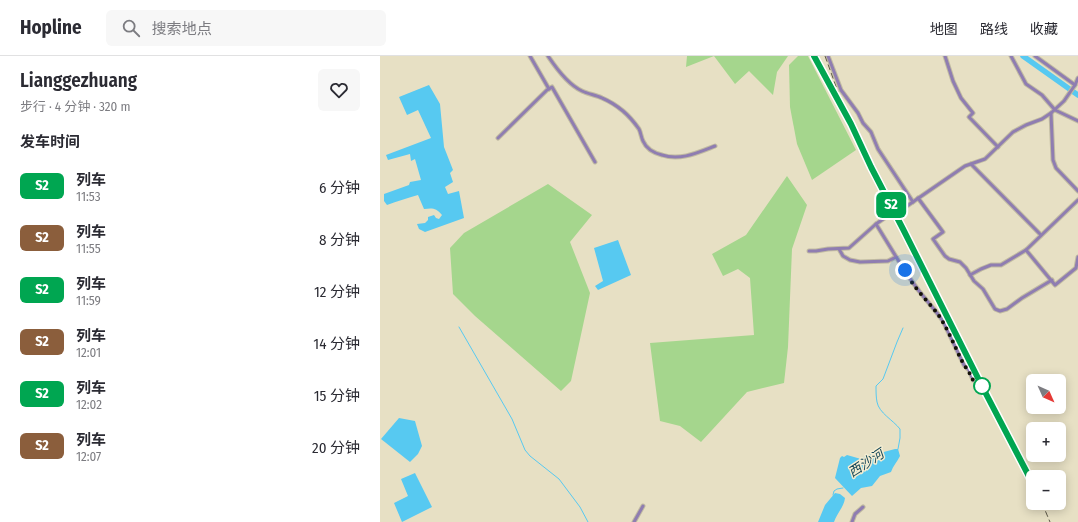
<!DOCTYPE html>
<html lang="zh">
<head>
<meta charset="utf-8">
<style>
  body { margin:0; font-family:"Fira Sans Condensed","Noto Sans SC",sans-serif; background:#f7f7f7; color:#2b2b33; height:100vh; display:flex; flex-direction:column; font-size:15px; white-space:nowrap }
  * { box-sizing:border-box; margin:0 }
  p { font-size:13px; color:#7c7c81 }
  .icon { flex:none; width:22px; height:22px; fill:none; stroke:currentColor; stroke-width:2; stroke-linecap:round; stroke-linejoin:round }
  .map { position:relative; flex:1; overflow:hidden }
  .panel { display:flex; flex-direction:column; background:#fff; width:380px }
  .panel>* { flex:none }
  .badge { padding:0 8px; border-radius:6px; font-size:14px; line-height:26px }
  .needle { width:26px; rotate:135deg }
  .fabs { position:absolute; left:646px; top:318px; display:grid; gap:8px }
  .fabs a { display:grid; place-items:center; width:40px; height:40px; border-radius:6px; background:#fff; box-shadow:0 2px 10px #0003; font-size:20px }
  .you { position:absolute; width:20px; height:20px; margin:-10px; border:3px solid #fff; border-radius:50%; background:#1a73e8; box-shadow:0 0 0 6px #1a73e833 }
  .map>.badge { position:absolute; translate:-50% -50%; box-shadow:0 0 0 2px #fff }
  h2 { padding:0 20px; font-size:15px; line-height:36px }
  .round { display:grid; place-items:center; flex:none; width:42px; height:42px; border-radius:6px; background:#f7f7f7 }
  .head { display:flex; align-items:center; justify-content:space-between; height:68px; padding:0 20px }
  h1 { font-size:19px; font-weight:600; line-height:30px }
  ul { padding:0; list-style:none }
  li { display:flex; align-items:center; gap:12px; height:52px; padding:0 20px }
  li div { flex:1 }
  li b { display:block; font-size:15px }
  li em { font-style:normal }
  li .badge { min-width:44px; font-weight:700; text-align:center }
  header { display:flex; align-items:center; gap:24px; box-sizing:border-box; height:56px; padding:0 20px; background:#fff; border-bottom:1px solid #e1e1e2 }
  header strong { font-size:19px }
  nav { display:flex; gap:22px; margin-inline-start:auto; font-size:14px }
  .search { width:280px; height:36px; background:#f7f7f7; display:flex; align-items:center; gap:10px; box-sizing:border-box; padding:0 14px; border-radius:6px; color:#7c7c81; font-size:15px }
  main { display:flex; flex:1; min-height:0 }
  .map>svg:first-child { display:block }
  .green { fill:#a5d68d }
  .water { fill:#57c9f1 }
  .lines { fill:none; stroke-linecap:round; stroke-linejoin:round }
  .stream { stroke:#57c9f1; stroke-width:1 }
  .river { stroke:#57c9f1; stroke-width:5.5 }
  .street-casing { stroke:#c1bba2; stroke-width:5 }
  .street { stroke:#8f7db1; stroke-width:3 }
  .rail { stroke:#5c5747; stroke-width:1; stroke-dasharray:6 3; stroke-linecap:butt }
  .street-bridge-casing { stroke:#c1bba2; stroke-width:5; stroke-linecap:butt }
  .street-bridge { stroke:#8f7db1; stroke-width:3 }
  .line-casing { stroke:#fff; stroke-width:9 }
  .line { stroke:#00a651; stroke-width:6 }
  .walk { stroke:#141107; stroke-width:4; stroke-dasharray:0 7.2 }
  .stop-dot { fill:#fff; stroke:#00a651; stroke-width:2 }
  .labels { text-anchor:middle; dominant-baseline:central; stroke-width:3; stroke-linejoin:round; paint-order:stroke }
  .water-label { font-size:13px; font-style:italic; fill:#154758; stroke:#f5edd1 }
</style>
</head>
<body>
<header>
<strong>Hopline</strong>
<div class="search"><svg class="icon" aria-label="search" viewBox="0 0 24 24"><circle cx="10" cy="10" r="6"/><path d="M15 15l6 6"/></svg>搜索地点</div>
<nav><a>地图</a><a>路线</a><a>收藏</a></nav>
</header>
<main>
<section class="panel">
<div class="head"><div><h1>Lianggezhuang</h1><p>步行 · 4 分钟 · 320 m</p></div><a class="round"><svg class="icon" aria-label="heart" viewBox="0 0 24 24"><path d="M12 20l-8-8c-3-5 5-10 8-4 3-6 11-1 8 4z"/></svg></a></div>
<h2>发车时间</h2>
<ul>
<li><span class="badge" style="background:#00a651;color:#fff">S2</span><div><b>列车</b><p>11:53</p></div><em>6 分钟</em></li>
<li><span class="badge" style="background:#8b5e3c;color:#fff">S2</span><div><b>列车</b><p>11:55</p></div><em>8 分钟</em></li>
<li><span class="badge" style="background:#00a651;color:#fff">S2</span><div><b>列车</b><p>11:59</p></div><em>12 分钟</em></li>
<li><span class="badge" style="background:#8b5e3c;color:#fff">S2</span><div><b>列车</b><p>12:01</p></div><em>14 分钟</em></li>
<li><span class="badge" style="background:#00a651;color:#fff">S2</span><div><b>列车</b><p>12:02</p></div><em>15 分钟</em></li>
<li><span class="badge" style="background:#8b5e3c;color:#fff">S2</span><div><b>列车</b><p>12:07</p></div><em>20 分钟</em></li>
</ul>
</section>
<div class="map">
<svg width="698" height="466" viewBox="0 0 698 466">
  <rect width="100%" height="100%" fill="#e7e0c4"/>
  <g class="green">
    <path d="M307 0H408L397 16 393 39 369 15 355 28 334 0 306 11Z"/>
    <path d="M418 0H428L476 94 432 124 417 88 410 51 409 9Z"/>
    <path d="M407 120 427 149 412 193 408 291 404 327 367 336 321 386 300 370 280 365 270 287 374 279 370 222 358 213 343 220 332 198 366 179Z"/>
    <path d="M168 128 212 159 190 186 210 237 191 325 181 335 95 260 73 238 70 192 84 177Z"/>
  </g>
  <g class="water">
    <path d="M49 29 60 48 64 91 73 114 70 117 73 126 65 131 68 138 79 135 84 162 45 176 39 173 37 168 45 167 48 164V161L54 159 56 162 59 163 62 159C56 152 53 152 44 153L38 139C28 142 17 145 7 149L4 145V138L29 129 30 126 41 124 35 103 31 105 30 98 8 104 6 99 51 82 38 54 27 59 19 41Z"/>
    <path d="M238 184 251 219 218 234 215 230 223 225 214 192Z"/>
    <path d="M19 362 35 365 42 390 38 398 30 406 1 383Z"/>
    <path d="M515 393H518L520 400C517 406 513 410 511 416L500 420 492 430 481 432 472 440 455 422 460 402 462 400 464 401 467 399 481 403 487 399 495 398 497 400H500V397Z"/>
    <path d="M35 417 52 451 22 466 14 447 28 440 21 423Z"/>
    <path d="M455 437 460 438 465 442C464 451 457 457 454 466H438L445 449Z"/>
  </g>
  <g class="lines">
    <g class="stream">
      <path d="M79 271 132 363 145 394 150 400 179 423 200 451 208 466"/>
      <path d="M518 393 520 382V373C513 364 499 357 497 346 496 341 496 335 496 330L503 323 517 286 523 272"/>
      <path d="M453 439 454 435 457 433 463 432"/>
    </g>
    <path class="river" d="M643 0 698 39"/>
    <g class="street-casing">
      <g id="street">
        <path d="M150 0 169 33"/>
        <path d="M168 0C176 12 189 29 202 35 208 38 216 39 222 42 229 45 237 50 243 55 249 60 254 66 259 73 261 77 261 81 263 85 266 92 274 97 282 99 300 105 317 97 335 90"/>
        <path d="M448 0 461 34 478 57 483 67 491 76 498 93 533 146"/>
        <path d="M565 0 573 25 581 42 593 57 589 61 618 91"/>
        <path d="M631 0 646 28 662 39 675 54 698 65"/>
        <path d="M655 0 695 29"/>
        <path d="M671 57 673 104 676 112 698 135"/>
        <path d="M118 82 167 34 172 31 215 106"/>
        <path d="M591 108 661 179"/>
        <path d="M538 142 563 176 553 183 565 200 569 203 580 206 586 212 594 225 603 233 615 253 620 255 627 253 642 242 672 224"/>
        <path d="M527 150 585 110 605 103 633 76 646 69 662 63 671 57 684 45 695 29 698 22"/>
        <path d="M496 168 526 217 539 235 557 257 563 265 584 309 589 314 593 324"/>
        <path d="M459 193 463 200 470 204 480 206 508 205 516 201"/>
        <path d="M646 194 675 229 696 212 698 201"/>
        <path d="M429 195H436L448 193 469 192 496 168 509 159"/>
        <path d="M590 219 601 213 611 209H621L646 194 698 144"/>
        <path d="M254 466 263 450"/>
        <path d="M472 466 475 458 483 451"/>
      </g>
    </g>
    <use href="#street" class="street"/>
    <g class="rail">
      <path d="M434 0 471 69 491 111 523 173 604 334 653 428"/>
      <path d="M445 0 458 36"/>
      <path d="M662 447 670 466"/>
    </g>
    <g class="street-bridge-casing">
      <path id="street-bridge" d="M509 159 527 150"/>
    </g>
    <use href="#street-bridge" class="street-bridge"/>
  </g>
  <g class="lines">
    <g class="line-casing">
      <path id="line" d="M434 0 471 68 491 111 523 173 604 334 653 428"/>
    </g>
    <use href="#line" class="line"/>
    <path class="walk" d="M525 214C531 229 547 244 557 257 568 272 575 292 584 309L588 314 593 324 602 330"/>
  </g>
  <circle class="stop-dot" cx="602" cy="330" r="8"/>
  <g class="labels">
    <g class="water-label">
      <text transform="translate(486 407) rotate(-33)">西沙河</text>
    </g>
  </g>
</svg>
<div class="fabs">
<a><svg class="needle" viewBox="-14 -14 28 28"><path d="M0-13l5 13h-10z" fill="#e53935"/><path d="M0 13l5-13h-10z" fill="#7c7c81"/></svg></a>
<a>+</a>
<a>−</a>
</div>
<div class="you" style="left:525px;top:214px"></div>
<b class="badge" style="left:511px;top:149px;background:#00a651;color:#fff">S2</b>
</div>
</main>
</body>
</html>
